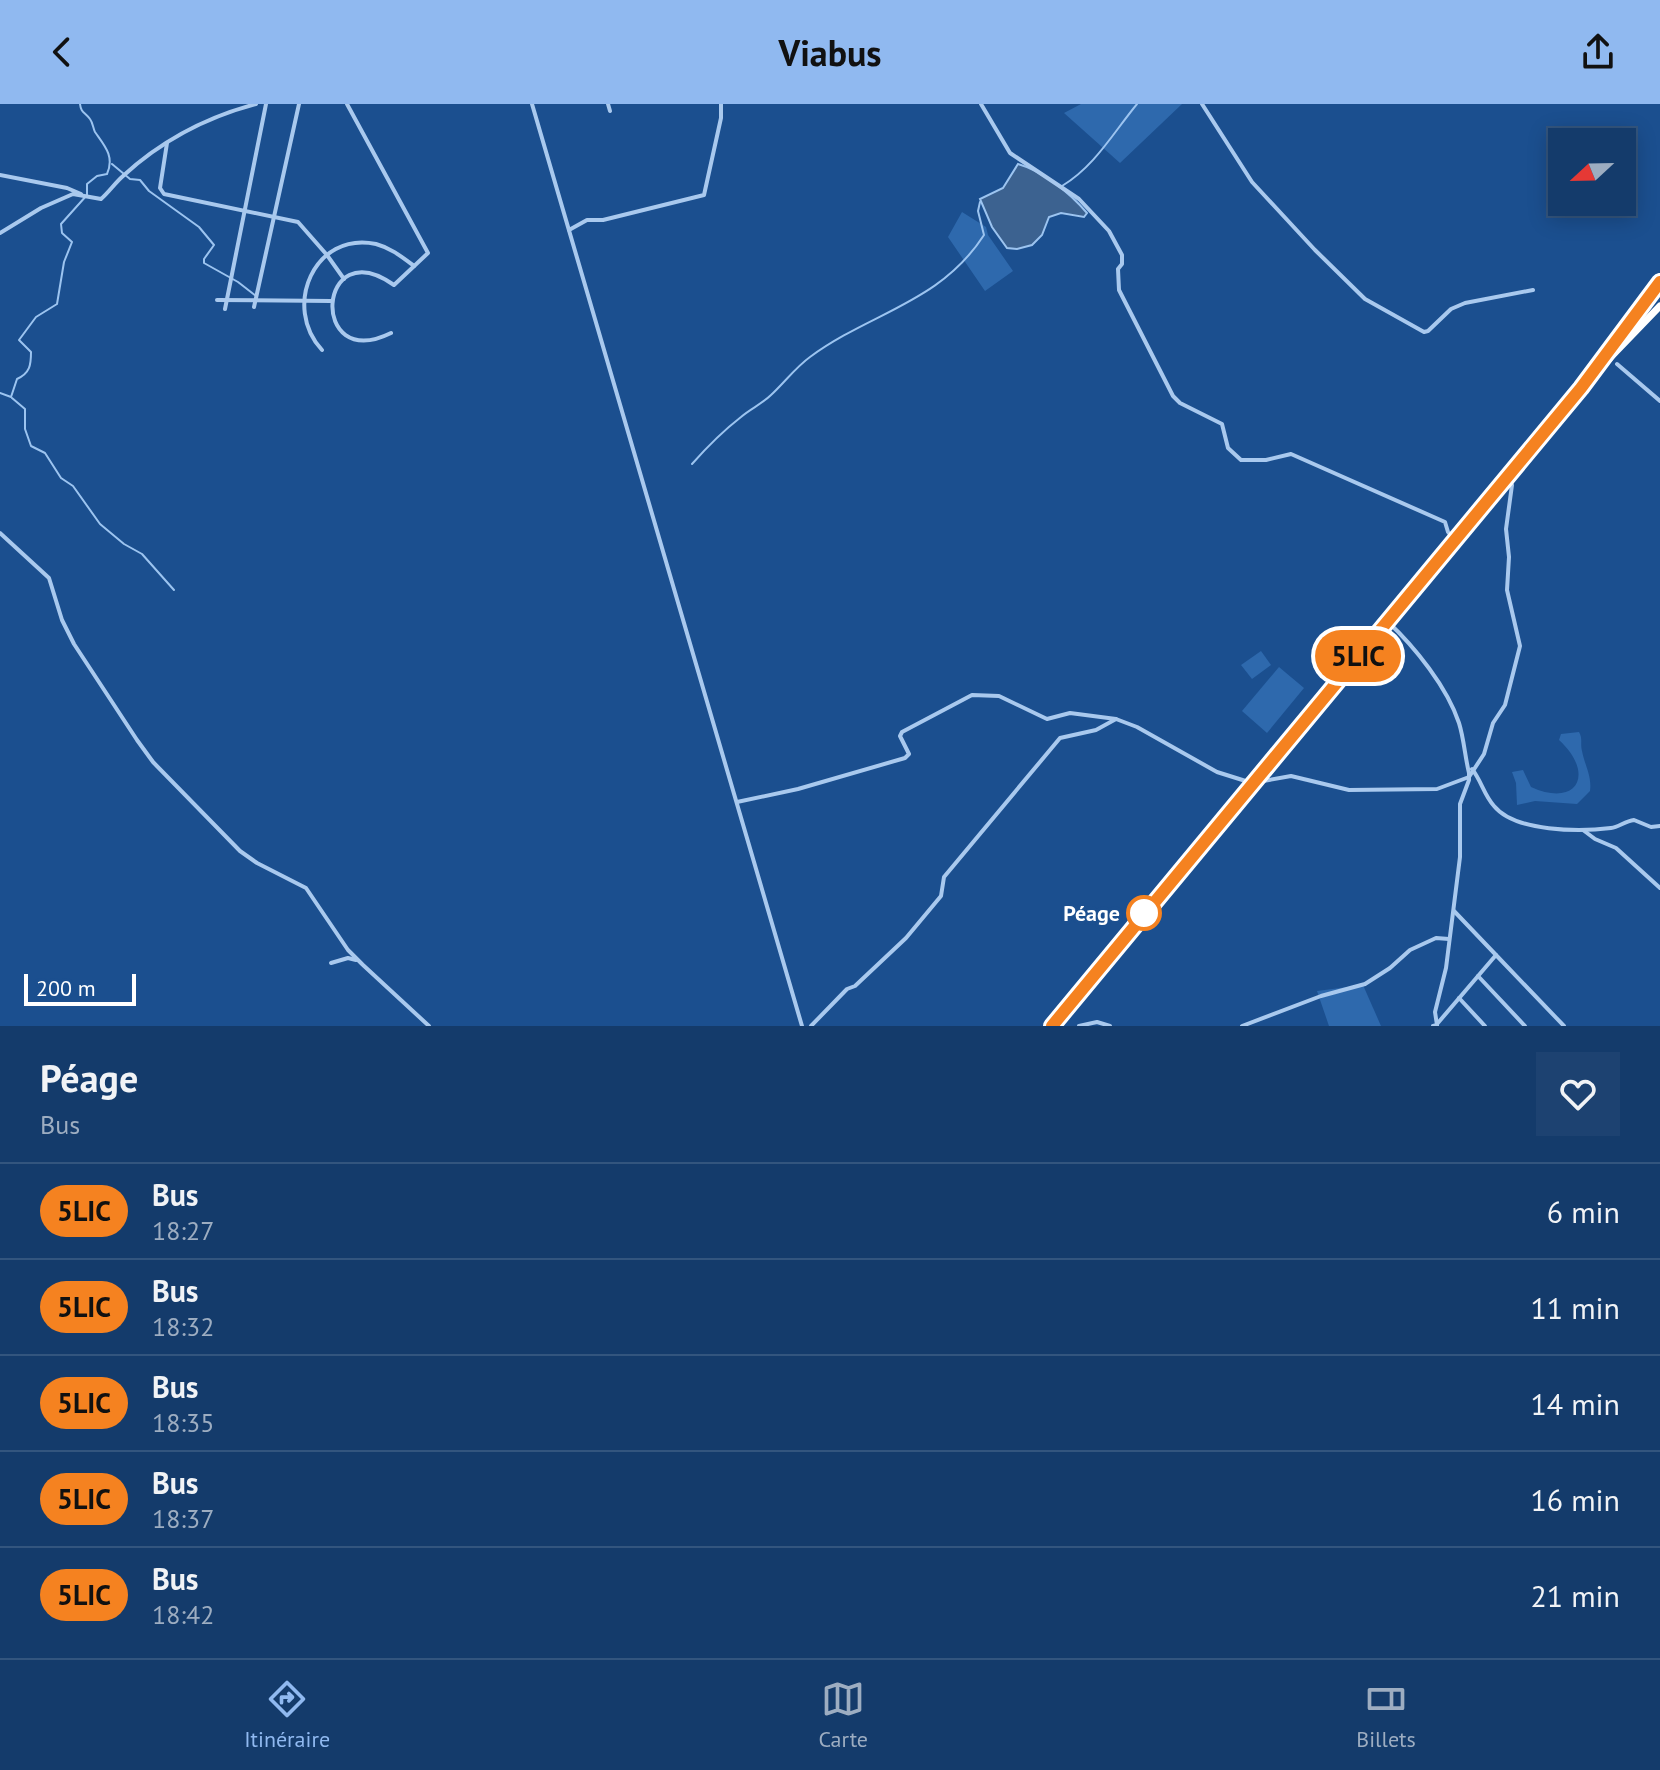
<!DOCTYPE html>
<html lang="fr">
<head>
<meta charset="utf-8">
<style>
  body { margin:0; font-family:"PT Sans",sans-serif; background:#1d4271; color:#f1f3f6; height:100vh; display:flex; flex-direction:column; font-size:30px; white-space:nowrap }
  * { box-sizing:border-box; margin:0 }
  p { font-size:26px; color:#9dadc1 }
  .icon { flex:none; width:44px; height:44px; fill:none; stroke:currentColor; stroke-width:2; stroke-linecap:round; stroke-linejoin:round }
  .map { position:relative; height:922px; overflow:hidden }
  .panel { display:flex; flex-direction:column; background:#143b6b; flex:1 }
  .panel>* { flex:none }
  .badge { padding:0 16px; border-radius:26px; font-size:28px; line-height:52px }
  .needle { width:52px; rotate:248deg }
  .controls { position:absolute; left:1548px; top:24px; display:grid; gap:16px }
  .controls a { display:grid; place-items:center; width:88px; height:88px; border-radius:0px; background:#143b6b; box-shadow:0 4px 20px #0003,0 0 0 2px #33557e; font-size:40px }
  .scale { position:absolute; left:24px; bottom:20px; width:112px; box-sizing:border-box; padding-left:8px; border:4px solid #fff; border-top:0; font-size:22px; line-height:28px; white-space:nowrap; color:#fff; -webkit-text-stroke:6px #1b4f8f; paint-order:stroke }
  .map>.badge { position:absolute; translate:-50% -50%; box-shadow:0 0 0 4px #fff }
  .round { display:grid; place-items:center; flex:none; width:84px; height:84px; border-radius:0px; background:#1d4271 }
  .summary { display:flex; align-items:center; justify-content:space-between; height:136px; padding:0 40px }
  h1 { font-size:38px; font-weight:700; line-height:60px }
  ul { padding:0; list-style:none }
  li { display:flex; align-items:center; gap:24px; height:96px; padding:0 40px; border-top:2px solid #33557e }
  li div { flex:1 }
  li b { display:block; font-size:30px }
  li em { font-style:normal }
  li .badge { min-width:88px; font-weight:700; text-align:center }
  header { display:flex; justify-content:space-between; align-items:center; height:104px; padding:0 40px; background:#90b9f0; color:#111; font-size:36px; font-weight:700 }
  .menu { display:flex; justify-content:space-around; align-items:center; height:112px; border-top:2px solid #33557e; background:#143b6b; font-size:22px; color:#9dadc1 }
  .menu a { display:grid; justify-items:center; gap:4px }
  .menu .on { color:#90b9f0 }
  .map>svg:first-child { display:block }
  .green { fill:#2e69ad }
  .water { fill:#3c6290; stroke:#9cc4f0; stroke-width:2 }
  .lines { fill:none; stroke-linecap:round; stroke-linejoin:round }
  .stream { stroke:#9cc4f0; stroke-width:2 }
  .minor { stroke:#a9c9ee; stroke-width:4 }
  .highway { stroke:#fff; stroke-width:7 }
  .line-casing { stroke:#fff; stroke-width:18 }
  .line { stroke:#f58220; stroke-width:12 }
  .stop-dot { fill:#fff; stroke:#f58220; stroke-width:4 }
  .labels { text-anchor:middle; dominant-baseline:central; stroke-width:7; stroke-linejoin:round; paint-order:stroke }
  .stop-label { font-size:22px; font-weight:bold; fill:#fff; stroke:#1b4f8f; text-anchor:end }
</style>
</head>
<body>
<header><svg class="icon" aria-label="back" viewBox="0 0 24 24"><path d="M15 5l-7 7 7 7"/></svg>Viabus<svg class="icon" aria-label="share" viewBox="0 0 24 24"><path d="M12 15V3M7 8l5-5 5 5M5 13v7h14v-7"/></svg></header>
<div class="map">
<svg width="1660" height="922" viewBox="0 0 1660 922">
  <rect width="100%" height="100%" fill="#1b4f8f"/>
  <g class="green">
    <path d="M1081 0H1182L1120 59 1064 9Z"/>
    <path d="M962 108 986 123 988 131 1013 167 985 187 948 133Z"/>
    <path d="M1261 547 1271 561 1252 575 1241 561Z"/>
    <path d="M1279 563 1304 584 1267 629 1242 607Z"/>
    <path d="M1579 628C1583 635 1580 639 1582 647 1585 662 1592 672 1590 687L1577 700 1535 697 1517 701 1516 679 1512 668 1523 666 1531 683C1577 704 1596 670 1559 636L1561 630Z"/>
    <path d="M1363 881 1381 922H1329L1317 887Z"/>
  </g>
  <path class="water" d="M1018 60C1043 67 1070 89 1087 109L1084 113 1061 109 1049 113 1042 131 1032 141 1017 145 1007 144 992 123 980 95 1003 84Z"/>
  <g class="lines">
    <g class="stream">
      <path d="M112 60 130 75 140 76 149 87 199 123 214 141 204 155V159L238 178 256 192"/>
      <path d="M1062 82C1095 62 1113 29 1137 0"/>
      <path d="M0 289 11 293 17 275C30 269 31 261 31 248L19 236 36 213 57 200 64 158 72 138 62 129 61 120 87 91V80L97 72 107 70C115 52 104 41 95 28 93 24 93 19 90 15 85 8 81 9 80 0"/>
      <path d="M12 294 25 305V325L31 342 45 349 61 374 73 382 100 420 124 440 142 450 174 486"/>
      <path d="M692 360C707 343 723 327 741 313 750 305 762 300 771 291 784 279 796 263 810 253 871 208 940 199 984 131L978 107 980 98"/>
    </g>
    <g class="minor">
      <path d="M347 0 428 149 394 181C317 126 308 270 391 229"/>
      <path d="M532 0 802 922"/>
      <path d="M608 0 610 7"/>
      <path d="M981 0 1010 49 1079 95 1109 127 1122 151V160L1118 165 1119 186 1173 292 1180 299 1222 320 1228 344 1241 356H1266L1291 350 1445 418 1448 428 1455 436"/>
      <path d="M1202 0 1252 78 1315 146 1365 195 1424 228 1428 227 1451 205 1465 199 1533 186"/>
      <path d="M167 39 160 84 164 90 298 118 327 151 344 175"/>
      <path d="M0 71 67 84 81 90"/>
      <path d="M569 126 587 116H603L704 91 721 14V0"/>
      <path d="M0 129 41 104 73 90 101 95C109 88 115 79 123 72 161 37 207 13 256 0"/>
      <path d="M217 196 331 197"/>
      <path d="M254 203 299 0"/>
      <path d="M225 205 266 0"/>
      <path d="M322 246C282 203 314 127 376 140 391 144 402 153 414 162"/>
      <path d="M1617 260 1660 297"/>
      <path d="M0 429 49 474 62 516 74 540 137 636 153 658 240 747 257 759 306 784 348 846 362 860"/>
      <path d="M1387 517C1415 543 1447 583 1459 619 1464 635 1465 653 1469 669V676L1460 700V753L1446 864 1435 908 1437 921 1433 922"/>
      <path d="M1472 665C1481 676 1484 691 1494 702 1515 728 1580 728 1611 724 1619 723 1625 717 1634 716L1651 723 1660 722"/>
      <path d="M737 698 798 685 905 654 909 650 900 632 902 628 972 591 999 592 1047 615 1070 609 1116 615 1137 623 1217 668 1252 679 1291 672 1349 686 1437 685 1469 673 1484 650 1493 619 1505 601 1520 542 1507 486 1509 453 1506 425 1512 381 1509 374"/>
      <path d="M1583 726 1595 735 1616 744 1660 784"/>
      <path d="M1454 807 1496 851"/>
      <path d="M331 859 348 854 356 856"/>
      <path d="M363 861 429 922"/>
      <path d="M1478 872 1525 922"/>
      <path d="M1459 894 1485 922"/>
      <path d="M1437 920 1496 851 1564 922"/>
      <path d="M811 922 847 885 855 882 906 834 941 792 944 773 1060 634 1096 626 1116 615"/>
      <path d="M1079 922 1097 918 1110 922"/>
      <path d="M1242 922 1321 892 1365 880 1390 864 1410 846 1436 834 1449 835"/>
    </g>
    <g class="highway">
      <path d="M1605 259 1660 202"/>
      <path d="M1052 922 1581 284 1660 178"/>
    </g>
  </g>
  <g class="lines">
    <g class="line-casing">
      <path id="line" d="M1052 922 1581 284 1660 178"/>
    </g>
    <use href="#line" class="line"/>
  </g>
  <circle class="stop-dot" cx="1144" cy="809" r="16"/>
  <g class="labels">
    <g class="stop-label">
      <text x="1120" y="809">Péage</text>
    </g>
  </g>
</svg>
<div class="controls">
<a><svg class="needle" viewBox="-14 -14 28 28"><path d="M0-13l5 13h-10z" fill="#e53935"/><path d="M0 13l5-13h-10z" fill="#9dadc1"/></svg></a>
</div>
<div class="scale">200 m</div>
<b class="badge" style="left:1358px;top:552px;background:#f58220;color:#111">5LIC</b>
</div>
<section class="panel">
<div class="summary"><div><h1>Péage</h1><p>Bus</p></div><a class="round"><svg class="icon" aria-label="heart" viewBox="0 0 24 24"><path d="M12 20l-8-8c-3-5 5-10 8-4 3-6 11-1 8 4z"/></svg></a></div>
<ul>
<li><span class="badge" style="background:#f58220;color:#111">5LIC</span><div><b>Bus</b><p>18:27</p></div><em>6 min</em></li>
<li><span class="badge" style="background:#f58220;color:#111">5LIC</span><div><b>Bus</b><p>18:32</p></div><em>11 min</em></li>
<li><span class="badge" style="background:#f58220;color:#111">5LIC</span><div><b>Bus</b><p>18:35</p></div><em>14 min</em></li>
<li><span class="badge" style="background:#f58220;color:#111">5LIC</span><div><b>Bus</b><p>18:37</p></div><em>16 min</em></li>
<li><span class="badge" style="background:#f58220;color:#111">5LIC</span><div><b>Bus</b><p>18:42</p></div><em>21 min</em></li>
</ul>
</section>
<nav class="menu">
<a class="on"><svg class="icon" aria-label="directions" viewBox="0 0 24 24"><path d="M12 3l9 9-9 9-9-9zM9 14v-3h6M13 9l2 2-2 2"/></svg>Itinéraire</a>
<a><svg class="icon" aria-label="map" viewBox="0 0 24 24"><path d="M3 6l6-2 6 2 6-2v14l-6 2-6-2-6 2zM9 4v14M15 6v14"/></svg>Carte</a>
<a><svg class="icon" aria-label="tickets" viewBox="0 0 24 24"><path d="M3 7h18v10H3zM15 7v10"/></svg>Billets</a>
</nav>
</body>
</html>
